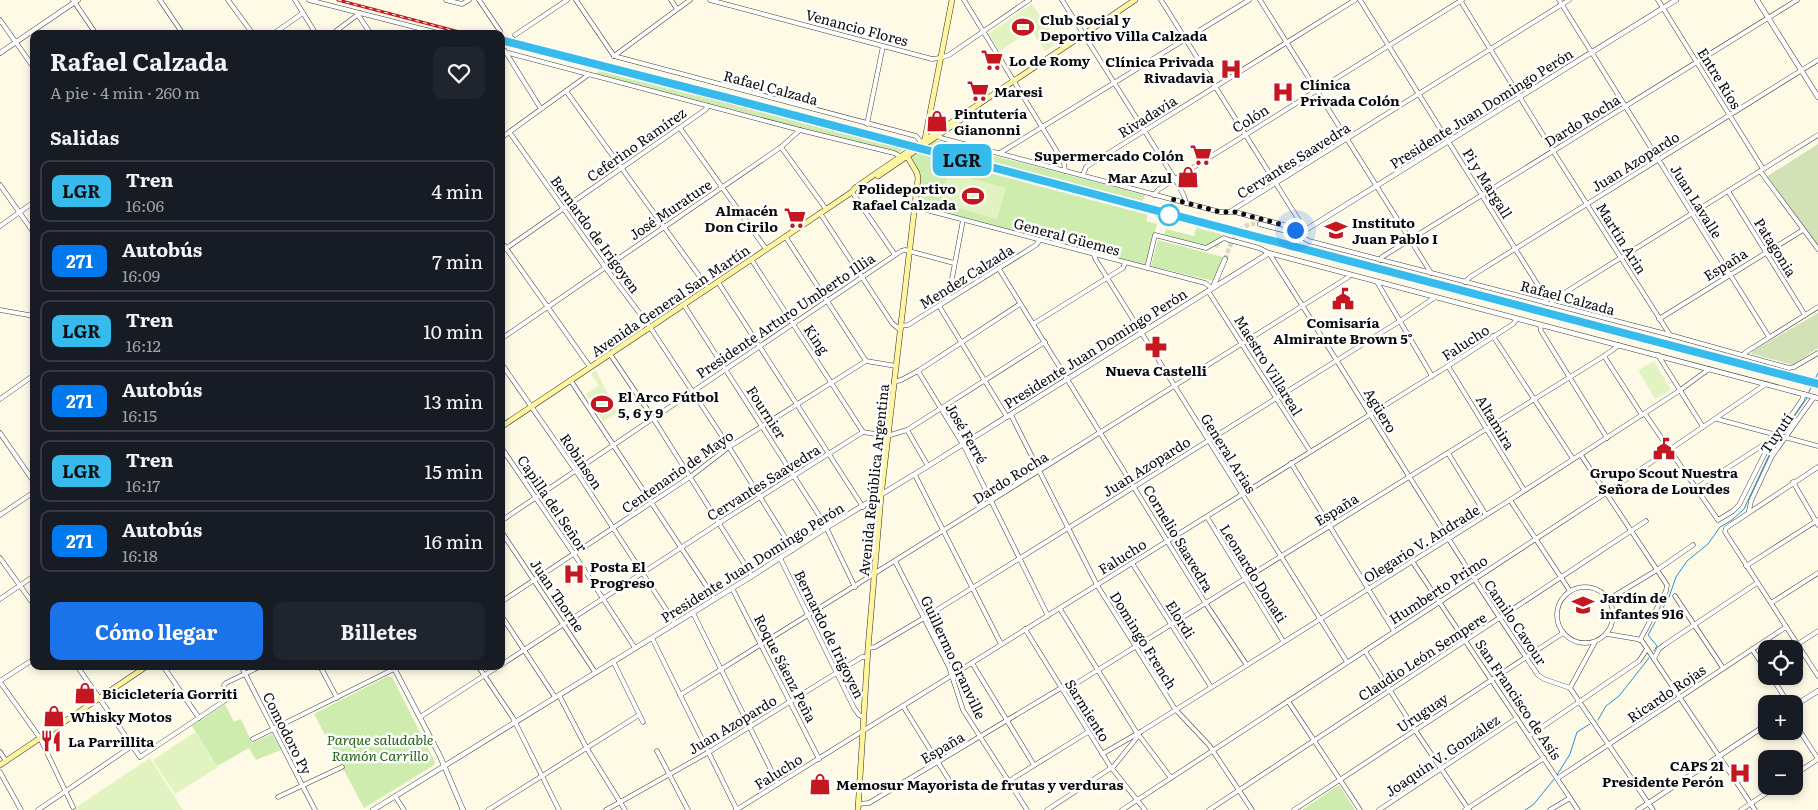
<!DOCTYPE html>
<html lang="es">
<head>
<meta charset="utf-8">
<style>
  body { margin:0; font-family:Literata,serif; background:#20242c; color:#f1f3f6; height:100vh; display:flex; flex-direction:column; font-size:19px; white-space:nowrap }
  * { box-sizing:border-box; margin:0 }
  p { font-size:16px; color:#9ea1a6 }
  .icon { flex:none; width:28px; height:28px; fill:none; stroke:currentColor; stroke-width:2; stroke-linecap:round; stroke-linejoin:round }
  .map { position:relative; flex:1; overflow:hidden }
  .drawer { position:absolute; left:30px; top:30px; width:475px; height:640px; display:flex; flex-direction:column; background:#171b24; border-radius:10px; box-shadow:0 2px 8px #0003 }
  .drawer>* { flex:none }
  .badge { padding:0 10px; border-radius:8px; font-size:18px; line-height:32px }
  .tools { position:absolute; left:1758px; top:640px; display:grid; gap:10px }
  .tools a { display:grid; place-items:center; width:45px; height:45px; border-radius:10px; background:#171b24; box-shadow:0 2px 8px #0003; font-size:25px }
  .you { position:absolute; width:25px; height:25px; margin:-12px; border:4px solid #fff; border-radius:50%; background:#1a73e8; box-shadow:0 0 0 8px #1a73e833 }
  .map>.badge { position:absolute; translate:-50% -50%; box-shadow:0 0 0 2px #fff }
  h2 { padding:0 20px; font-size:19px; line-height:45px }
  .round { display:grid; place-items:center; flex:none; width:52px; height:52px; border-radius:10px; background:#20242c }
  .overview { display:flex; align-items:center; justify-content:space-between; height:85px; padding:0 20px }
  h1 { font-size:24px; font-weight:700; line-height:38px }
  .action { display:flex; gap:10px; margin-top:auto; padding:10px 20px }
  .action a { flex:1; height:58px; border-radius:10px; background:#1a73e8; color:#fff; font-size:20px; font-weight:700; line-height:58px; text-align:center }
  .action a+a { background:#20242c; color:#f1f3f6 }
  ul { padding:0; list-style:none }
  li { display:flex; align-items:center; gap:15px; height:62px; margin:0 10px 8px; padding:0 10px; border:2px solid #363941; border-radius:10px }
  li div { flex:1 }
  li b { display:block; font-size:19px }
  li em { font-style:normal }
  li .badge { min-width:55px; font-weight:700; text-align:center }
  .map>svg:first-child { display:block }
  .green { fill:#ceecad }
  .cemetery { fill:#d3e1b7 }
  .pitch { fill:#e1f3c0 }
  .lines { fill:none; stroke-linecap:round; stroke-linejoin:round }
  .stream { stroke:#2691d9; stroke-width:1 }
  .tertiary-tunnel { stroke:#dad6c5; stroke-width:4.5; stroke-dasharray:4.5 2; stroke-linecap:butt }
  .minor-casing { stroke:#3d3d3d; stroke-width:5 }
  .tertiary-casing { stroke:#3d3d3d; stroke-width:5.5 }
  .secondary-casing { stroke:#2c2c2c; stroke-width:6 }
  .minor { stroke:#fff; stroke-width:4 }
  .tertiary { stroke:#fff; stroke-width:4.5 }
  .secondary { stroke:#fff5a1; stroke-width:5 }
  .rail-casing { stroke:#c4171f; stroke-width:3 }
  .rail { stroke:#fff; stroke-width:1; stroke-dasharray:4; stroke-linecap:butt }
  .minor-bridge-casing { stroke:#3d3d3d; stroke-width:5; stroke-linecap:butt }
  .minor-bridge { stroke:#fff; stroke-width:4 }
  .line-casing { stroke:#fff; stroke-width:11 }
  .line { stroke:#37bbed; stroke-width:8 }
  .walk { stroke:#0a0a0a; stroke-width:5; stroke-dasharray:0 9 }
  .stop-dot { fill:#fff; stroke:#37bbed; stroke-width:2.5 }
  .labels { text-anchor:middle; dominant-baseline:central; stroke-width:5; stroke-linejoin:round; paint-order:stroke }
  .poi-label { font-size:14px; font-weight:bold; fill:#0a0a0a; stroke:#fff; text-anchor:start }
  .street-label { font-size:14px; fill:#0a0a0a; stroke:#fff }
  .park-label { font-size:14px; font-style:italic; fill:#266516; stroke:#fff }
</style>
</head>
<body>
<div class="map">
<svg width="1818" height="810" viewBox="0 0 1818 810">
  <rect width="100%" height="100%" fill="#fffae6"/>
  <g class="green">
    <path d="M599 71 904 149 898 153 595 74Z"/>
    <path d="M934 140 1145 195 1142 203 1007 166 1000 167 994 163 928 145Z"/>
    <path d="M915 153 1148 215 1146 221 1157 224 1146 264 1145 266 919 207V174L911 159V155Z"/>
    <path d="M1196 228 1222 234 1218 248 1164 235 1166 229 1194 236Z"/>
    <path d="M1158 240 1223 257 1214 281 1151 266Z"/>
    <path d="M388 676 392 677 435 762 434 765 364 808 314 714Z"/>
    <path d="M225 704 234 722 241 719 252 743 272 734 281 750 256 760 249 748 217 766 192 726Z"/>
    <path d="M1339 785 1355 810H1302Z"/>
  </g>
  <g class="cemetery">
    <path d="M1818 144V245L1766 177Z"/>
    <path d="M1818 313V348L1793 365 1752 354 1751 352Z"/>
  </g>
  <g class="pitch">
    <path d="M1032 4 1058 43 1045 51 1031 30 1000 51 988 34Z"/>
    <path d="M948 172 1006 188 997 219 940 203Z"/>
    <path d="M1654 361 1671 390 1655 399 1638 370Z"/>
    <path d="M596 370 617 413 603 421 586 394 599 386 591 374Z"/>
    <path d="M195 732 218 767 175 794 153 760Z"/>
    <path d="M150 758 183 810H72Z"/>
  </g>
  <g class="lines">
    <g class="stream">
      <path d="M1808 394 1818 373"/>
      <path d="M1782 434 1807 398"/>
      <path d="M1654 651 1657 646 1648 635 1669 597 1676 577 1687 561 1708 544 1720 527 1732 520 1744 509 1771 451 1778 440"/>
      <path d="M1598 720 1606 706 1619 696 1649 658"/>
      <path d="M1557 775 1570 754 1577 732 1590 724"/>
      <path d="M1525 810 1533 805 1555 778"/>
    </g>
    <path class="tertiary-tunnel" d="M1225 259C1232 242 1237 221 1260 224"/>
    <g class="minor-casing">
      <g id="minor">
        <path d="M73 0 96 34"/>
        <path d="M160 0 183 34"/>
        <path d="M228 0 253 34"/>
        <path d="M295 0 316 34"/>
        <path d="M309 0 442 34"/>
        <path d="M446 0 462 4 469 0"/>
        <path d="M479 0 500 31"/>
        <path d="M576 0 614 56"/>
        <path d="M671 0 677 9"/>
        <path d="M710 0 932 59 940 58 949 55 1029 0"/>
        <path d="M964 0 1064 163 1065 171"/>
        <path d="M1062 0 1178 184 1184 196 1186 203"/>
        <path d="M1161 0 1305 230"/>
        <path d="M1260 0 1431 273"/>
        <path d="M1360 0 1546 298V303"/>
        <path d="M1460 0 1553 151 1670 335"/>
        <path d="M1559 0 1769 337"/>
        <path d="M1658 0 1763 169"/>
        <path d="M358 15 371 34"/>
        <path d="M0 20 34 68"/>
        <path d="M423 33V34"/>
        <path d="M273 34 303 13"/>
        <path d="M332 34 360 13"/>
        <path d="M515 35 567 0"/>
        <path d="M501 51 800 130 894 153 900 156"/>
        <path d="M505 51 541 109"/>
        <path d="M614 56 916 136 921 142"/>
        <path d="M614 56 690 0"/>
        <path d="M566 91 708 288"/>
        <path d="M867 124 883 46"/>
        <path d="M680 128 766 249"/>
        <path d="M510 133 605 267 650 327 729 447 793 550"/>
        <path d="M938 136 941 138 1220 212H1235L1291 227 1302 237 1309 241 1670 335 1789 368 1794 367 1818 353"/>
        <path d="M501 138 588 75"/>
        <path d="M781 147 826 209"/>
        <path d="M1000 153 1249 0"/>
        <path d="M1760 171 1818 249"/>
        <path d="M1083 175 1086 167 1355 0"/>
        <path d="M0 185 34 233"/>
        <path d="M1728 191 1805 315"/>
        <path d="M852 192 895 255"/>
        <path d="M1154 195 1158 190 1178 177 1462 0"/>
        <path d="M915 207 1205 283 1212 288"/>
        <path d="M1231 211 1569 0"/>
        <path d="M820 213 892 323 900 330"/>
        <path d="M0 226 34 202"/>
        <path d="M785 236 866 361 896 366"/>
        <path d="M501 241 590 367"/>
        <path d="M1237 242 1259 248 1269 253C1359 394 1444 537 1538 675L1544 679 1570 688 1653 810"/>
        <path d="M501 252 705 110 708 106"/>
        <path d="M1094 255 1096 260 1347 662"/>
        <path d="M751 259 863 432"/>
        <path d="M1380 260 1382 257 1797 0"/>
        <path d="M1147 268 1155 235 1206 248 1224 238 1229 240"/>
        <path d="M999 269 1206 604 1246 664"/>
        <path d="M718 282 863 507"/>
        <path d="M1377 282 1432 376"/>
        <path d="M1465 282 1470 277 1818 60"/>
        <path d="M1208 291 1310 451"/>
        <path d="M948 300 963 220"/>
        <path d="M1551 304 1553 300 1818 135"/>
        <path d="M684 305 824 523 855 587"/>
        <path d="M939 306 1007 417"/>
        <path d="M0 310 34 316"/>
        <path d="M1659 319 1803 230"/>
        <path d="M1033 324 1123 268 1125 263"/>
        <path d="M1540 325 1541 331 1607 438"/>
        <path d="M900 326 908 325 1036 245 1040 240"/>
        <path d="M1493 336 1573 459"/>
        <path d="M501 339 781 147 800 130"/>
        <path d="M610 354 653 418 752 576"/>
        <path d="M1658 355 1703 427"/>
        <path d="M1743 355 1746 352 1818 307"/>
        <path d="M1604 356 1642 415"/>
        <path d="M501 363 576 471 675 623"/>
        <path d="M1448 366 1524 490"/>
        <path d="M918 371 965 448 1048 616"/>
        <path d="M571 381 715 599"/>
        <path d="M894 382 901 380 918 371 1020 304"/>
        <path d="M0 399 34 375"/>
        <path d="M1645 414 1718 520 1733 511 1739 505 1765 453 1766 443"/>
        <path d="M1011 415 1097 585 1175 709 1209 745 1252 810"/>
        <path d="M1717 419 1818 446"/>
        <path d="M907 430 928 466"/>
        <path d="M0 433 34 482"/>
        <path d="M1777 436 1802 400 1804 394"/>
        <path d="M501 447 574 554 635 648"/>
        <path d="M1448 453 1486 515"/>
        <path d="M1581 455 1667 585 1666 591 1640 640"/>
        <path d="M1291 463 1394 631"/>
        <path d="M1818 467 1726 528 1725 532 1818 676"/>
        <path d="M915 475 1001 644"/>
        <path d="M1793 482 1818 525"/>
        <path d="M1696 488 1771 440 1775 436"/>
        <path d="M1510 500 1570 591"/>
        <path d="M1749 511 1751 501 1772 456 1814 397"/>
        <path d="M0 515 34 492"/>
        <path d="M1207 517 1283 641"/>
        <path d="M501 521 901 251 905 250 954 263"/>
        <path d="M501 531 595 672"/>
        <path d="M0 558 34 605"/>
        <path d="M780 558 854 708 859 715 863 717"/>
        <path d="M895 561 949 667 963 710 1027 810"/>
        <path d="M1412 561 1578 810"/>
        <path d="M1132 563 1211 687"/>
        <path d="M1746 566 1818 520"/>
        <circle cx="1585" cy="615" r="28"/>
        <path d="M732 588 819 759"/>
        <path d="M1675 596 1723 668"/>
        <path d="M0 599 34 576"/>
        <path d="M1609 599 1657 570 1693 545"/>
        <path d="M501 602 690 477 729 447 866 361"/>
        <path d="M1771 603 1818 573"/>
        <path d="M1060 609 1135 730 1171 778"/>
        <path d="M693 613 778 784"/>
        <path d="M501 615 555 697"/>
        <path d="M1025 629 1110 766 1145 810"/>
        <path d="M1607 634 1637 639 1642 641 1755 810"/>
        <path d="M652 638 737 810"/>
        <path d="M1798 644 1818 631"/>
        <path d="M868 648 875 647 924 618 1400 321 1434 298"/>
        <path d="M1752 649 1766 670"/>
        <path d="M1365 651 1415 730 1469 810"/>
        <path d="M1654 659 1659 649 1664 645 1757 583"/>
        <path d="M613 661 643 722"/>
        <path d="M972 663 1034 765"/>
        <path d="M501 665 719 523 863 432 887 436 907 430 1045 342"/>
        <path d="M77 666 140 757 224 701 227 697 224 685 226 683 261 666"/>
        <path d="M163 666 199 718"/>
        <path d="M241 666 315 810"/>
        <path d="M320 666 337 698"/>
        <path d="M478 666 513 718 559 810"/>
        <path d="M1771 676 1789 704"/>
        <path d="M0 681 34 659"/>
        <path d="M0 682 40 738 73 807"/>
        <path d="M1570 688 1595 642"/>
        <path d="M1064 691 1604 356 1614 349 1618 345"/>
        <path d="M559 695 586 747 625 810"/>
        <path d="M680 695 1347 278 1350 275"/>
        <path d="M1288 701 1360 810"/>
        <path d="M903 706 954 788"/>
        <path d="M420 717 499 666"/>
        <path d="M1794 722 1818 759 1794 775"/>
        <path d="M1529 736 1639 661 1647 649"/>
        <path d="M253 739 400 666"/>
        <path d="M657 751 688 810"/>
        <path d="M0 752 6 761"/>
        <path d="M1102 754 1142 731 1510 500 1679 391 1709 369"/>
        <path d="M0 772 21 810"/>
        <path d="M1558 778 1786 627"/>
        <path d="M1009 781 1088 732"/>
        <path d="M395 796 404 810"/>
        <path d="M278 797 342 767"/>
        <path d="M858 804 869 803 1061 688"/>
        <path d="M38 810 132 746"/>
        <path d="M488 810 639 715"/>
        <path d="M606 810 709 752 862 657H867"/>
        <path d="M736 810 1448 366 1513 324 1517 319"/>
        <path d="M1047 810 1114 766 1139 735"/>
        <path d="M1122 810 1606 493 1766 384"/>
        <path d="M1209 810 1646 521"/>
        <path d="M1294 810 1563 633"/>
        <path d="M1379 810 1517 718"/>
        <path d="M1465 810 1544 758"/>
        <path d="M1550 810 1570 798"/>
        <path d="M1741 810 1777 786"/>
      </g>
    </g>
    <g class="tertiary-casing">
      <g id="tertiary">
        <path d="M1757 0 1818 97"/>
        <path d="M0 53 78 0"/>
        <path d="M1260 224 1299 234 1676 0"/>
        <path d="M1213 287 1225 259"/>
        <path d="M393 666 440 756 463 810"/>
        <path d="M1794 706 1818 691"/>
        <path d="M373 810 752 576 826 528 928 466 1269 253 1818 398"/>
        <path d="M1638 810 1766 725"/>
      </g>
    </g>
    <g class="secondary-casing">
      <g id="secondary">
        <path d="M925 139 952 0"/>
        <path d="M878 176 962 119"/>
        <path d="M501 427 852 192 855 188C947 124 1042 63 1135 0"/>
        <path d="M0 765 147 666"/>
        <path d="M858 810 868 648 881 496 918 178 917 173 907 156"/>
      </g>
    </g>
    <use href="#minor" class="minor"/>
    <use href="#tertiary" class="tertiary"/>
    <use href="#secondary" class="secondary"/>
    <g class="rail-casing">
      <g id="rail">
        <path d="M338 0 467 34"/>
        <path d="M501 43 1818 386"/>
      </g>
    </g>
    <use href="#rail" class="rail"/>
    <g class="minor-bridge-casing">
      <path id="minor-bridge" d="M1229 240 1237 242"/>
    </g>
    <use href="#minor-bridge" class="minor-bridge"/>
  </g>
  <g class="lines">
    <g class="line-casing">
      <path id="line" d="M501 40 724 97 1818 384"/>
    </g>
    <use href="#line" class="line"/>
    <path class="walk" d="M1169 215 1172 199 1220 212H1235L1291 227 1295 230"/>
  </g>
  <defs>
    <g id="stadium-bare" transform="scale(1.725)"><path d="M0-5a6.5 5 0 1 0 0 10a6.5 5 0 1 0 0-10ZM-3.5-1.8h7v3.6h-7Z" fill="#c4171f" stroke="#fff" stroke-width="2.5" paint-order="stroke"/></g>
    <g id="supermarket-bare" transform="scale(1.725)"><path d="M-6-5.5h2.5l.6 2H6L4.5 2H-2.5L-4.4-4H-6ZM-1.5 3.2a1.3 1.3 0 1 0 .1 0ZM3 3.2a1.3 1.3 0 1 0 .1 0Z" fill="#c4171f" stroke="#fff" stroke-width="2.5" paint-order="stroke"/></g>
    <g id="hospital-bare" transform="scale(1.725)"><path d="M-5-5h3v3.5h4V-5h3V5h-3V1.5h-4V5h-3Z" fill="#c4171f" stroke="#fff" stroke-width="2.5" paint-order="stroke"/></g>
    <g id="shop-bare" transform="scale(1.725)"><path d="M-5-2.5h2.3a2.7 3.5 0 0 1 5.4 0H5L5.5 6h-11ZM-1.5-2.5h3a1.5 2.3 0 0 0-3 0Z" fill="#c4171f" stroke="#fff" stroke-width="2.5" paint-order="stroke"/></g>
    <g id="school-bare" transform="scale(1.725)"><path d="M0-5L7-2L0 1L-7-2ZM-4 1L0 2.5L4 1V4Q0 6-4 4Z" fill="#c4171f" stroke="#fff" stroke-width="2.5" paint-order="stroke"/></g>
    <g id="civic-bare" transform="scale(1.725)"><path d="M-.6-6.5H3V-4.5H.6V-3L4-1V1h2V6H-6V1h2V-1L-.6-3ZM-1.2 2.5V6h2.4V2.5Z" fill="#c4171f" stroke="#fff" stroke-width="2.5" paint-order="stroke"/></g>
    <g id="pharmacy-bare" transform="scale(1.725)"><path d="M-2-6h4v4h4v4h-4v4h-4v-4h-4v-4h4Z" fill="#c4171f" stroke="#fff" stroke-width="2.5" paint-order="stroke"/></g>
    <g id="restaurant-bare" transform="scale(1.725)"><path d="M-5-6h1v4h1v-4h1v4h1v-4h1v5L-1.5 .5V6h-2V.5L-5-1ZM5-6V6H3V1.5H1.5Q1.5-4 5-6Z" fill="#c4171f" stroke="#fff" stroke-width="2.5" paint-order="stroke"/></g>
  </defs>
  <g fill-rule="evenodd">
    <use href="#stadium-bare" x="1023" y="27"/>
    <use href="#supermarket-bare" x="992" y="60"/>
    <use href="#hospital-bare" x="1231" y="69"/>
    <use href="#supermarket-bare" x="978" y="91"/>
    <use href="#hospital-bare" x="1283" y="92"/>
    <use href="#shop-bare" x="937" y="121"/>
    <use href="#supermarket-bare" x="1201" y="155"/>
    <use href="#shop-bare" x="1188" y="177"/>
    <use href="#stadium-bare" x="973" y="196"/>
    <use href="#supermarket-bare" x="795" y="218"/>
    <use href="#school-bare" x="1336" y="230"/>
    <use href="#civic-bare" x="1343" y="299"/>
    <use href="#pharmacy-bare" x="1156" y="347"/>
    <use href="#stadium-bare" x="602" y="404"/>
    <use href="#civic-bare" x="1664" y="449"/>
    <use href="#hospital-bare" x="574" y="574"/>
    <use href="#school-bare" x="1583" y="605"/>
    <use href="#shop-bare" x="85" y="693"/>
    <use href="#shop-bare" x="54" y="716"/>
    <use href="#restaurant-bare" x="51" y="741"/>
    <use href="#hospital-bare" x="1740" y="773"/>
    <use href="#shop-bare" x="820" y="784"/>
  </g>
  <circle class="stop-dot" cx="1169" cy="215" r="10"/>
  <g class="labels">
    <g class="poi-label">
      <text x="1040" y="19">Club Social y<tspan x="1040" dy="16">Deportivo Villa Calzada</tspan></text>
      <text x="1009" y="60">Lo de Romy</text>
      <text x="1214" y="61" text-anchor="end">Clínica Privada<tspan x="1214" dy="16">Rivadavia</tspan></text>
      <text x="1300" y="84">Clínica<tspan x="1300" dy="16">Privada Colón</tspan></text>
      <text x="994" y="91">Maresi</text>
      <text x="954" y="113">Pintutería<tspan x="954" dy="16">Gianonni</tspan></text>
      <text x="1184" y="155" text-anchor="end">Supermercado Colón</text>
      <text x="1172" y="177" text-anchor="end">Mar Azul</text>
      <text x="956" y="188" text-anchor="end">Polideportivo<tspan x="956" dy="16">Rafael Calzada</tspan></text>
      <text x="778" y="210" text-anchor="end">Almacén<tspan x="778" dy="16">Don Cirilo</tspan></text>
      <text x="1352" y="222">Instituto<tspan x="1352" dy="16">Juan Pablo I</tspan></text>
      <text x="1343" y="322" text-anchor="middle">Comisaría<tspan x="1343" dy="16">Almirante Brown 5°</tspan></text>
      <text x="1156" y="370" text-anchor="middle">Nueva Castelli</text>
      <text x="618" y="396">El Arco Fútbol<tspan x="618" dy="16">5, 6 y 9</tspan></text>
      <text x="1664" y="472" text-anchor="middle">Grupo Scout Nuestra<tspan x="1664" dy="16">Señora de Lourdes</tspan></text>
      <text x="590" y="566">Posta El<tspan x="590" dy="16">Progreso</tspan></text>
      <text x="1600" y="597">Jardín de<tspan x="1600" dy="16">infantes 916</tspan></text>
      <text x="102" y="693">Bicicletería Gorriti</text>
      <text x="70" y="716">Whisky Motos</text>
      <text x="68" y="741">La Parrillita</text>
      <text x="1724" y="765" text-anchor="end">CAPS 21<tspan x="1724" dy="16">Presidente Perón</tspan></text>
      <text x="836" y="784">Memosur Mayorista de frutas y verduras</text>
    </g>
    <g class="street-label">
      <text transform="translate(857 27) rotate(15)">Venancio Flores</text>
      <text transform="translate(1720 78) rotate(58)">Entre Ríos</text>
      <text transform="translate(771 87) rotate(15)">Rafael Calzada</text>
      <text transform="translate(1481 108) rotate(-32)">Presidente Juan Domingo Perón</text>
      <text transform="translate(1147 116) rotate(-32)">Rivadavia</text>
      <text transform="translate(1250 118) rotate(-32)">Colón</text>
      <text transform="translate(1582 120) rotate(-32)">Dardo Rocha</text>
      <text transform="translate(636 144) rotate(-35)">Ceferino Ramírez</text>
      <text transform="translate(1293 160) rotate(-32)">Cervantes Saavedra</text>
      <text transform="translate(1635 161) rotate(-32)">Juan Azopardo</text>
      <text transform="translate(1488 183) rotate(58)">Pi y Margall</text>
      <text transform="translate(1697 201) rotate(58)">Juan Lavalle</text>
      <text transform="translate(670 209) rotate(-34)">José Murature</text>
      <text transform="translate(596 234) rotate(54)">Bernardo de Irigoyen</text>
      <text transform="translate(1067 236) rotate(15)">General Güemes</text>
      <text transform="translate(1622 238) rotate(58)">Martín Arin</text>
      <text transform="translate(1776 247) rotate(58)">Patagonia</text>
      <text transform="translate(1725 264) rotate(-32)">España</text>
      <text transform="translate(966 276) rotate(-32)">Mendez Calzada</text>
      <text transform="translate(1568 297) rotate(15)">Rafael Calzada</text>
      <text transform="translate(670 300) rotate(-34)">Avenida General San Martín</text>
      <text transform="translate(785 315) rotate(-34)">Presidente Arturo Umberto Illia</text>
      <text transform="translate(817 339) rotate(56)">King</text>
      <text transform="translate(1465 342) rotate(-33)">Falucho</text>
      <text transform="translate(1095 348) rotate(-32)">Presidente Juan Domingo Perón</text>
      <text transform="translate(1269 365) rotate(58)">Maestro Villareal</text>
      <text transform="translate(1381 410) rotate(59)">Agüero</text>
      <text transform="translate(767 412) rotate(57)">Fournier</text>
      <text transform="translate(1496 422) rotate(59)">Altamira</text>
      <text transform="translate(967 433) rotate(60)">José Ferré</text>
      <text transform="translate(1776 433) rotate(-55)">Tuyutí</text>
      <text transform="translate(1229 453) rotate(58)">General Arias</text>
      <text transform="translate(582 461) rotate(56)">Robinson</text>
      <text transform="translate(1146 466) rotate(-32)">Juan Azopardo</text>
      <text transform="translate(677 471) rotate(-35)">Centenario de Mayo</text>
      <text transform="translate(1010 477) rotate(-32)">Dardo Rocha</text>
      <text transform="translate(873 480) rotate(-84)">Avenida República Argentina</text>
      <text transform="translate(763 482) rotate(-32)">Cervantes Saavedra</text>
      <text transform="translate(553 503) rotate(56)">Capilla del Señor</text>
      <text transform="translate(1336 509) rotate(-32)">España</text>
      <text transform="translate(1179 538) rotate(59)">Cornelio Saavedra</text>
      <text transform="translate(1421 543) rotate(-32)">Olegario V. Andrade</text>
      <text transform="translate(1122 556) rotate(-32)">Falucho</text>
      <text transform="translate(752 562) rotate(-32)">Presidente Juan Domingo Perón</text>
      <text transform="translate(1254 573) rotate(58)">Leonardo Donati</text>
      <text transform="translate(1438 589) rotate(-33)">Humberto Primo</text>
      <text transform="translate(558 595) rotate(56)">Juan Thorne</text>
      <text transform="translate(1181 619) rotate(58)">Elordi</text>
      <text transform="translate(1516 622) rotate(56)">Camilo Cavour</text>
      <text transform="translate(830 634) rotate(64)">Bernardo de Irigoyen</text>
      <text transform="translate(1144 640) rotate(58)">Domingo French</text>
      <text transform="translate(1422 656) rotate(-33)">Claudio León Sempere</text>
      <text transform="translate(954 657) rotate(65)">Guillermo Granville</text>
      <text transform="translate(786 668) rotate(63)">Roque Sáenz Peña</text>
      <text transform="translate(1666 693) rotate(-34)">Ricardo Rojas</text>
      <text transform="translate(1519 699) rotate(56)">San Francisco de Asís</text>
      <text transform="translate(1088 710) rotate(58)">Sarmiento</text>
      <text transform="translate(1422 712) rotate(-34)">Uruguay</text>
      <text transform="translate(732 724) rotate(-31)">Juan Azopardo</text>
      <text transform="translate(288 733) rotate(63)">Comodoro Py</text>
      <text transform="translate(942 747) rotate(-31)">España</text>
      <text transform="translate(1442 755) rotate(-34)">Joaquín V. González</text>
      <text transform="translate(778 771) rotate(-32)">Falucho</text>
    </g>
    <g class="park-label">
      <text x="380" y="739">Parque saludable<tspan x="380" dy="16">Ramón Carrillo</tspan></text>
    </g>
  </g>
</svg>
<div class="tools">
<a><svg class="icon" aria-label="locate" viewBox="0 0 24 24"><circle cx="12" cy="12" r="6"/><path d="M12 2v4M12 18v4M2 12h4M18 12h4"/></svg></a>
<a>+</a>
<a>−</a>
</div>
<div class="you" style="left:1295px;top:230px"></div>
<b class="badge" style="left:962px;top:160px;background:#37bbed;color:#111">LGR</b>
<section class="drawer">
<div class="overview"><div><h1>Rafael Calzada</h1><p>A pie · 4 min · 260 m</p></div><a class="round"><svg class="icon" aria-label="heart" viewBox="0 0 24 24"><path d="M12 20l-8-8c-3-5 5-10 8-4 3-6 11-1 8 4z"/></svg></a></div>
<h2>Salidas</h2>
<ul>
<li><span class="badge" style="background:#37bbed;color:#111">LGR</span><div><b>Tren</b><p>16:06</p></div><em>4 min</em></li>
<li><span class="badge" style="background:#0079ef;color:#fff">271</span><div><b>Autobús</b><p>16:09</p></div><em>7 min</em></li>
<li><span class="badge" style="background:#37bbed;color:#111">LGR</span><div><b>Tren</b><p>16:12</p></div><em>10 min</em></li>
<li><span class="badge" style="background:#0079ef;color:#fff">271</span><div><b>Autobús</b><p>16:15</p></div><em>13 min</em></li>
<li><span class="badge" style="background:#37bbed;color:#111">LGR</span><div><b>Tren</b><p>16:17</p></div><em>15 min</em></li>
<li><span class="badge" style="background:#0079ef;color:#fff">271</span><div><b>Autobús</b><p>16:18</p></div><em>16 min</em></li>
</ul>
<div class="action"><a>Cómo llegar</a><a>Billetes</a></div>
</section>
</div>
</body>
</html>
